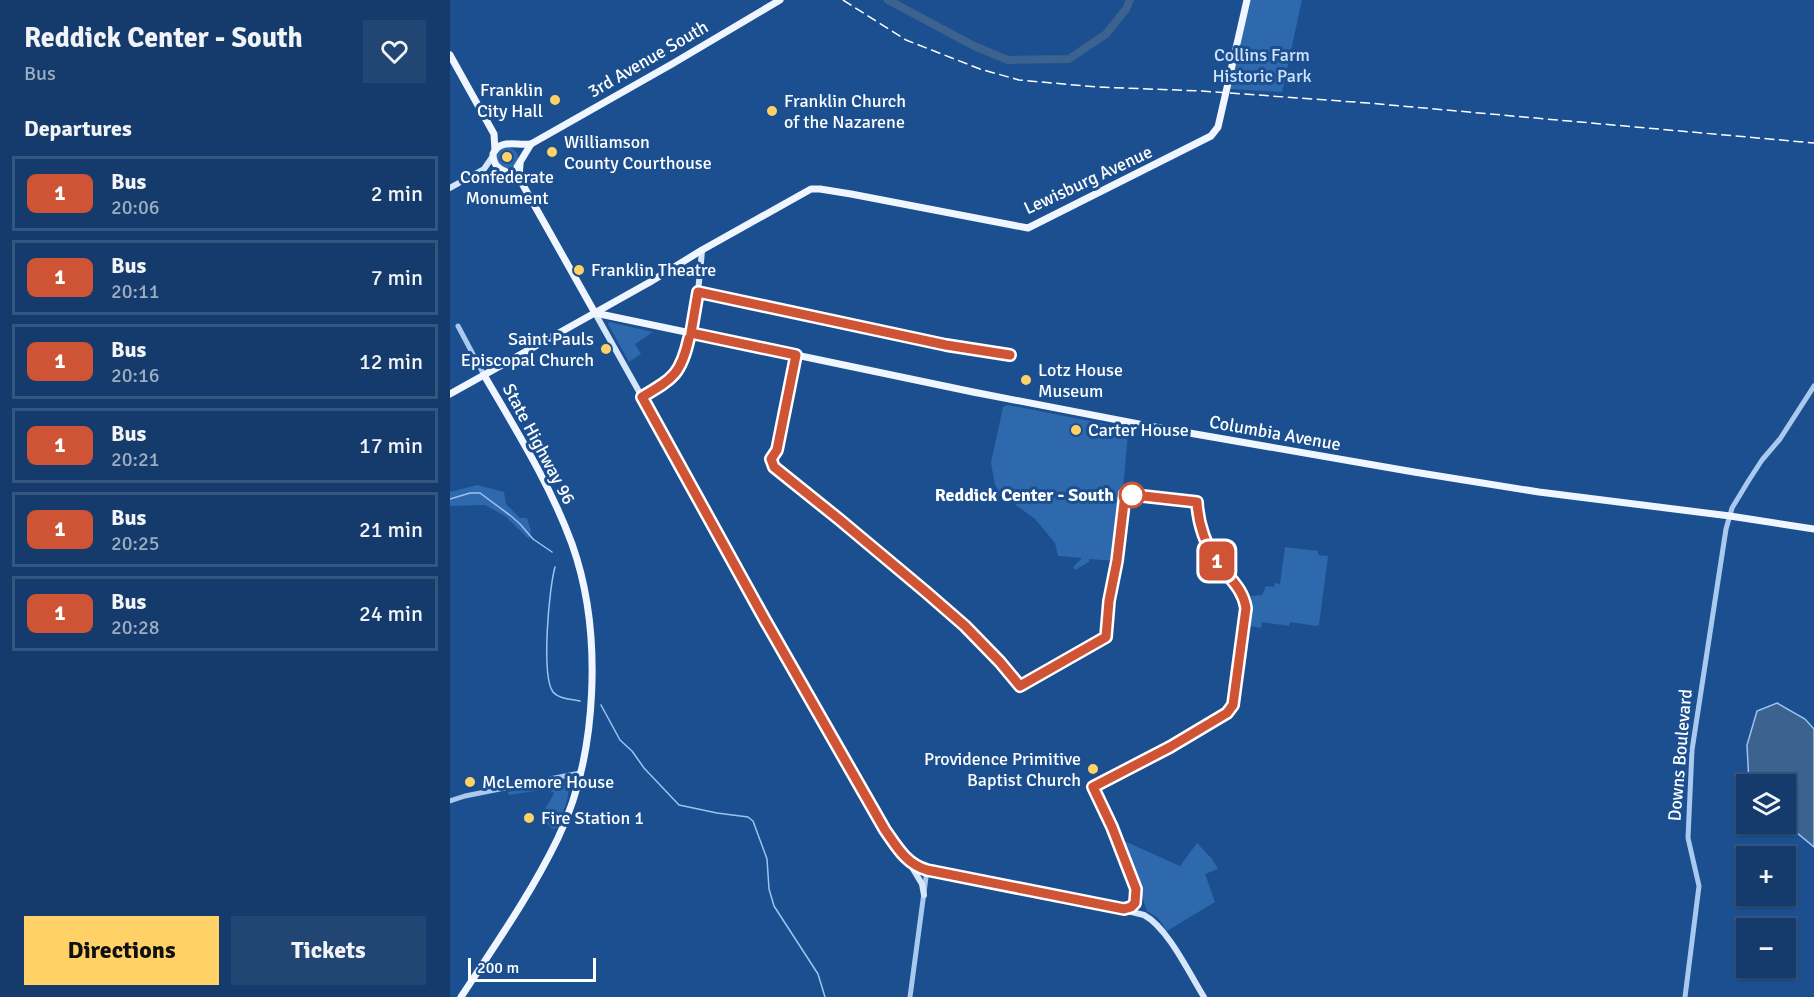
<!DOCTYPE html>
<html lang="en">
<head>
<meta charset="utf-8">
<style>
  body { margin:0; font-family:Signika,sans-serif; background:#214673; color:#f1f3f6; height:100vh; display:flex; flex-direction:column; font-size:22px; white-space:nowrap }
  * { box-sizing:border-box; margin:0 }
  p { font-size:20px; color:#9dadc1 }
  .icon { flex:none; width:33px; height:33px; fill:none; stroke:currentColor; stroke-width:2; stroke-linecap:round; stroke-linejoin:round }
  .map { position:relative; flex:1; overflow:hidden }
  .details { display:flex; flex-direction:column; background:#143b6b; width:450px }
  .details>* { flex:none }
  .badge { padding:0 12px; border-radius:9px; font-size:21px; line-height:39px }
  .fabs { position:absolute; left:1286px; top:774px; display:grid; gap:12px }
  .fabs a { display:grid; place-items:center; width:60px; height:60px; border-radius:0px; background:#143b6b; box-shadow:0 2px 4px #0004,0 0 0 2px #33557e; font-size:30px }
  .scale { position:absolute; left:18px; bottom:15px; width:128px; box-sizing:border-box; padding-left:6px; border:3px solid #fff; border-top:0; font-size:16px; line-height:21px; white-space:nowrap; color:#fff; -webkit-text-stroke:4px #1b4f8f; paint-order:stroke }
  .map>.badge { position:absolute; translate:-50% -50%; box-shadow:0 0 0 3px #fff }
  h2 { padding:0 24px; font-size:22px; line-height:54px }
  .round { display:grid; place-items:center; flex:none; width:63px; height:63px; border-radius:0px; background:#214673 }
  .headline { display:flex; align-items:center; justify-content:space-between; height:102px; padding:0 24px }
  h1 { font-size:28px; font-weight:700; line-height:45px }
  .button { display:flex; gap:12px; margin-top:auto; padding:12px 24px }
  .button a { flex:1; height:69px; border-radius:0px; background:#ffd166; color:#111; font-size:24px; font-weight:700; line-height:69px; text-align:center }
  .button a+a { background:#214673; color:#f1f3f6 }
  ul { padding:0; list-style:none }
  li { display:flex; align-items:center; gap:18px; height:75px; margin:0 12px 9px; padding:0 12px; border:3px solid #33557e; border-radius:0px }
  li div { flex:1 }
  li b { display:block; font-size:22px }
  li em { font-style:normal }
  li .badge { min-width:66px; font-weight:700; text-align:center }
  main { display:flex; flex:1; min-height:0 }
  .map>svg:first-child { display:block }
  .green { fill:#2e69ad }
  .water { fill:#3c6290; stroke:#9cc4f0; stroke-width:1.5 }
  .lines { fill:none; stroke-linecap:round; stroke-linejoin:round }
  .stream { stroke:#9cc4f0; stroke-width:1.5 }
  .river { stroke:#3c6290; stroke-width:8 }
  .tertiary { stroke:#a9c9ee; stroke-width:5 }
  .secondary { stroke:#d6e6fa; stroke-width:6 }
  .primary { stroke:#f0f6ff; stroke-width:7 }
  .rail { stroke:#fff; stroke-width:1.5; stroke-dasharray:10 4.5; stroke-linecap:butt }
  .line-casing { stroke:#fff; stroke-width:14 }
  .line { stroke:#cf5436; stroke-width:9 }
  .poi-dot { fill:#ffd166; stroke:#1b4f8f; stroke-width:2 }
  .stop-dot { fill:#fff; stroke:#cf5436; stroke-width:3 }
  .labels { text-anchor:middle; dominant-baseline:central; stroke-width:6; stroke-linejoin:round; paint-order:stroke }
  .park-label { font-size:18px; fill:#cfe3fa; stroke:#1b4f8f }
  .street-label { font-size:18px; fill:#fff; stroke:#1b4f8f }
  .poi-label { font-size:18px; fill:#fff; stroke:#1b4f8f; text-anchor:start }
  .stop-label { font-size:18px; font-weight:bold; fill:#fff; stroke:#1b4f8f; text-anchor:end }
</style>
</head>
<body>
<main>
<section class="details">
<div class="headline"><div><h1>Reddick Center - South</h1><p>Bus</p></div><a class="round"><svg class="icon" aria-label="heart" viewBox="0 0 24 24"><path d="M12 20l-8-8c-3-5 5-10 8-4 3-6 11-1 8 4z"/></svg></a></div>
<h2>Departures</h2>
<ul>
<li><span class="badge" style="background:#cf5436;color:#fff">1</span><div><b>Bus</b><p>20:06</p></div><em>2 min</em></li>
<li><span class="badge" style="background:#cf5436;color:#fff">1</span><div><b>Bus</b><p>20:11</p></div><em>7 min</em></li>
<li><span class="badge" style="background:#cf5436;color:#fff">1</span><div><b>Bus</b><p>20:16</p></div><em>12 min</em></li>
<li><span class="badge" style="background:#cf5436;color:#fff">1</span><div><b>Bus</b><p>20:21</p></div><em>17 min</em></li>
<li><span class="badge" style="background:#cf5436;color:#fff">1</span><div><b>Bus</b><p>20:25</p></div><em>21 min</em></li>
<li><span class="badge" style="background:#cf5436;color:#fff">1</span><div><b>Bus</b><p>20:28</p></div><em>24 min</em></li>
</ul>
<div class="button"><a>Directions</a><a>Tickets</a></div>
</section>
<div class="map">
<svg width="1364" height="997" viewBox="0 0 1364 997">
  <rect width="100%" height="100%" fill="#1b4f8f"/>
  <g class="green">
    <path d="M800 0H852L832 92 780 89Z"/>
    <circle cx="57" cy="158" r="11"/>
    <path d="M159 322 203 332 185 344 191 354 179 362 158 324Z"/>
    <path d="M558 405 676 428 678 432 667 561 639 559V562L625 570 623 567 632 558 608 556 605 543 585 519 551 494 545 485 541 463 553 407Z"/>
    <path d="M27 485 54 492 56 504 70 518H77L81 531 79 539 55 516 35 505 0 506V492Z"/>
    <path d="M835 547 868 551V555L878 556 869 625 866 626 840 622 839 626 812 622 811 628 800 626 802 612 801 596 812 595 816 586 824 587 825 583 830 584Z"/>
    <path d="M117 781C123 793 111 815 107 828L102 829 95 822 90 820C94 808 100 802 104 793L91 786V790L59 795 58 792Z"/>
    <path d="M672 840 730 866 747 843 762 859 768 869 755 874 765 902 717 931 708 918 697 911Z"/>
  </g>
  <path class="water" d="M1327 703 1355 719 1364 729V847L1335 823V784H1299L1297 745 1307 711Z"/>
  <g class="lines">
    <g class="stream">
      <path d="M0 499 20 493H30L61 516 70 524 83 539 102 552"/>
      <path d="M105 567C99 588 91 676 103 692 109 699 121 699 130 701"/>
      <path d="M151 705 170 740 182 751 194 768 229 805 267 813 298 817 303 821 317 859 319 889 324 906 368 974 375 997"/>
    </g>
    <path class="river" d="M438 0 524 46 558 60 619 59 656 34 676 9 680 0"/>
    <g class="tertiary">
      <path d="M8 326 34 375"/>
      <path d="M0 801 15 796 130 773"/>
      <path d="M460 997 477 870"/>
      <path d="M1235 997 1249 886 1238 838 1242 750 1276 529 1282 508 1299 480 1312 460 1330 439 1364 386"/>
    </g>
    <g class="secondary">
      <path d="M0 188 34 169 43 156"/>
      <path d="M145 313 271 538 294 583 435 830C448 847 456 864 477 870L649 904 694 915C718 928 739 973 754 997"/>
      <path d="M192 397C203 390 217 384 226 373 243 352 250 277 252 250"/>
      <path d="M460 864 472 884 474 895"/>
    </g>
    <g class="primary">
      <path d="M0 55 44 134 45 150"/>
      <path d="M70 164 69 178 145 313"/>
      <path d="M67 167 81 144"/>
      <path d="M69 178C57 171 43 171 43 154 50 138 66 146 81 144L222 64 330 0"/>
      <path d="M145 313 523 392 699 426 964 472 1089 492 1280 516 1364 529"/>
      <path d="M0 394 200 282 252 250 361 189H370L401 194 578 228 761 136 768 127 797 0"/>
      <path d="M11 997C45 945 81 894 108 838 148 755 153 631 122 544 100 484 66 430 34 375"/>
    </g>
    <path class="rail" d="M393 0 456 40 530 69 569 80 647 87 752 91 918 103 1364 143"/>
  </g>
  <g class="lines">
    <g class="line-casing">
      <path id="line" d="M239 338C231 375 222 379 192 397L315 620 435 830C447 847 456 864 477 870L674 909 681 907 685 903 686 889 662 827 643 787 720 747 777 713 783 705 796 608C793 589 780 579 769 564 756 547 748 524 747 502L675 494 667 561 659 601 656 637 570 686 550 662 515 626 476 592 390 520 324 467 321 459 327 450 346 355 241 333 248 292 496 345 560 355"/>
    </g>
    <use href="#line" class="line"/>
  </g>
  <g class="poi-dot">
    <circle cx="105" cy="100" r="6"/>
    <circle cx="322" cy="111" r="6"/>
    <circle cx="102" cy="152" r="6"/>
    <circle cx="57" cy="157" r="6"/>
    <circle cx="129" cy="270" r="6"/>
    <circle cx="156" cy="349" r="6"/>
    <circle cx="576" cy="380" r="6"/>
    <circle cx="626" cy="430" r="6"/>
    <circle cx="643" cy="769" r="6"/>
    <circle cx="20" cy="782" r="6"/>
    <circle cx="79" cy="818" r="6"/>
  </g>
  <circle class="stop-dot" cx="682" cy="495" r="12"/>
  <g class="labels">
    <g class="park-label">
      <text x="812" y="55">Collins Farm<tspan x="812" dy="21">Historic Park</tspan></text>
    </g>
    <g class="street-label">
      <text transform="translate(198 59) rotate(-30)">3rd Avenue South</text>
      <text transform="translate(638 180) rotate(-25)">Lewisburg Avenue</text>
      <text transform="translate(825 433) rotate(10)">Columbia Avenue</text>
      <text transform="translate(89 444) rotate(62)">State Highway 96</text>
      <text transform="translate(1230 755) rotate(-85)">Downs Boulevard</text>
    </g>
    <g class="poi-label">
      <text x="93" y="90" text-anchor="end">Franklin<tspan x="93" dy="21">City Hall</tspan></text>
      <text x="334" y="101">Franklin Church<tspan x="334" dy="21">of the Nazarene</tspan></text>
      <text x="114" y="142">Williamson<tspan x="114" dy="21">County Courthouse</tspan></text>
      <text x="57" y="177" text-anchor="middle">Confederate<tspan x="57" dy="21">Monument</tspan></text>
      <text x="141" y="270">Franklin Theatre</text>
      <text x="144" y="339" text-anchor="end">Saint Pauls<tspan x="144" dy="21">Episcopal Church</tspan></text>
      <text x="588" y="370">Lotz House<tspan x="588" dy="21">Museum</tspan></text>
      <text x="638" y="430">Carter House</text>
      <text x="631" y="759" text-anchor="end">Providence Primitive<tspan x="631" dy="21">Baptist Church</tspan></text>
      <text x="32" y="782">McLemore House</text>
      <text x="91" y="818">Fire Station 1</text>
    </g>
    <g class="stop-label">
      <text x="664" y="495">Reddick Center - South</text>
    </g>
  </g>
</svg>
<div class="fabs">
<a><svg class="icon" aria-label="layers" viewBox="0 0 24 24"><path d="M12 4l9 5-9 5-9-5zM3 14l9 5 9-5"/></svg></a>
<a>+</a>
<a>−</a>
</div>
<div class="scale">200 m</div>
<b class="badge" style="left:767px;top:561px;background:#cf5436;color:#fff">1</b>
</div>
</main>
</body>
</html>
